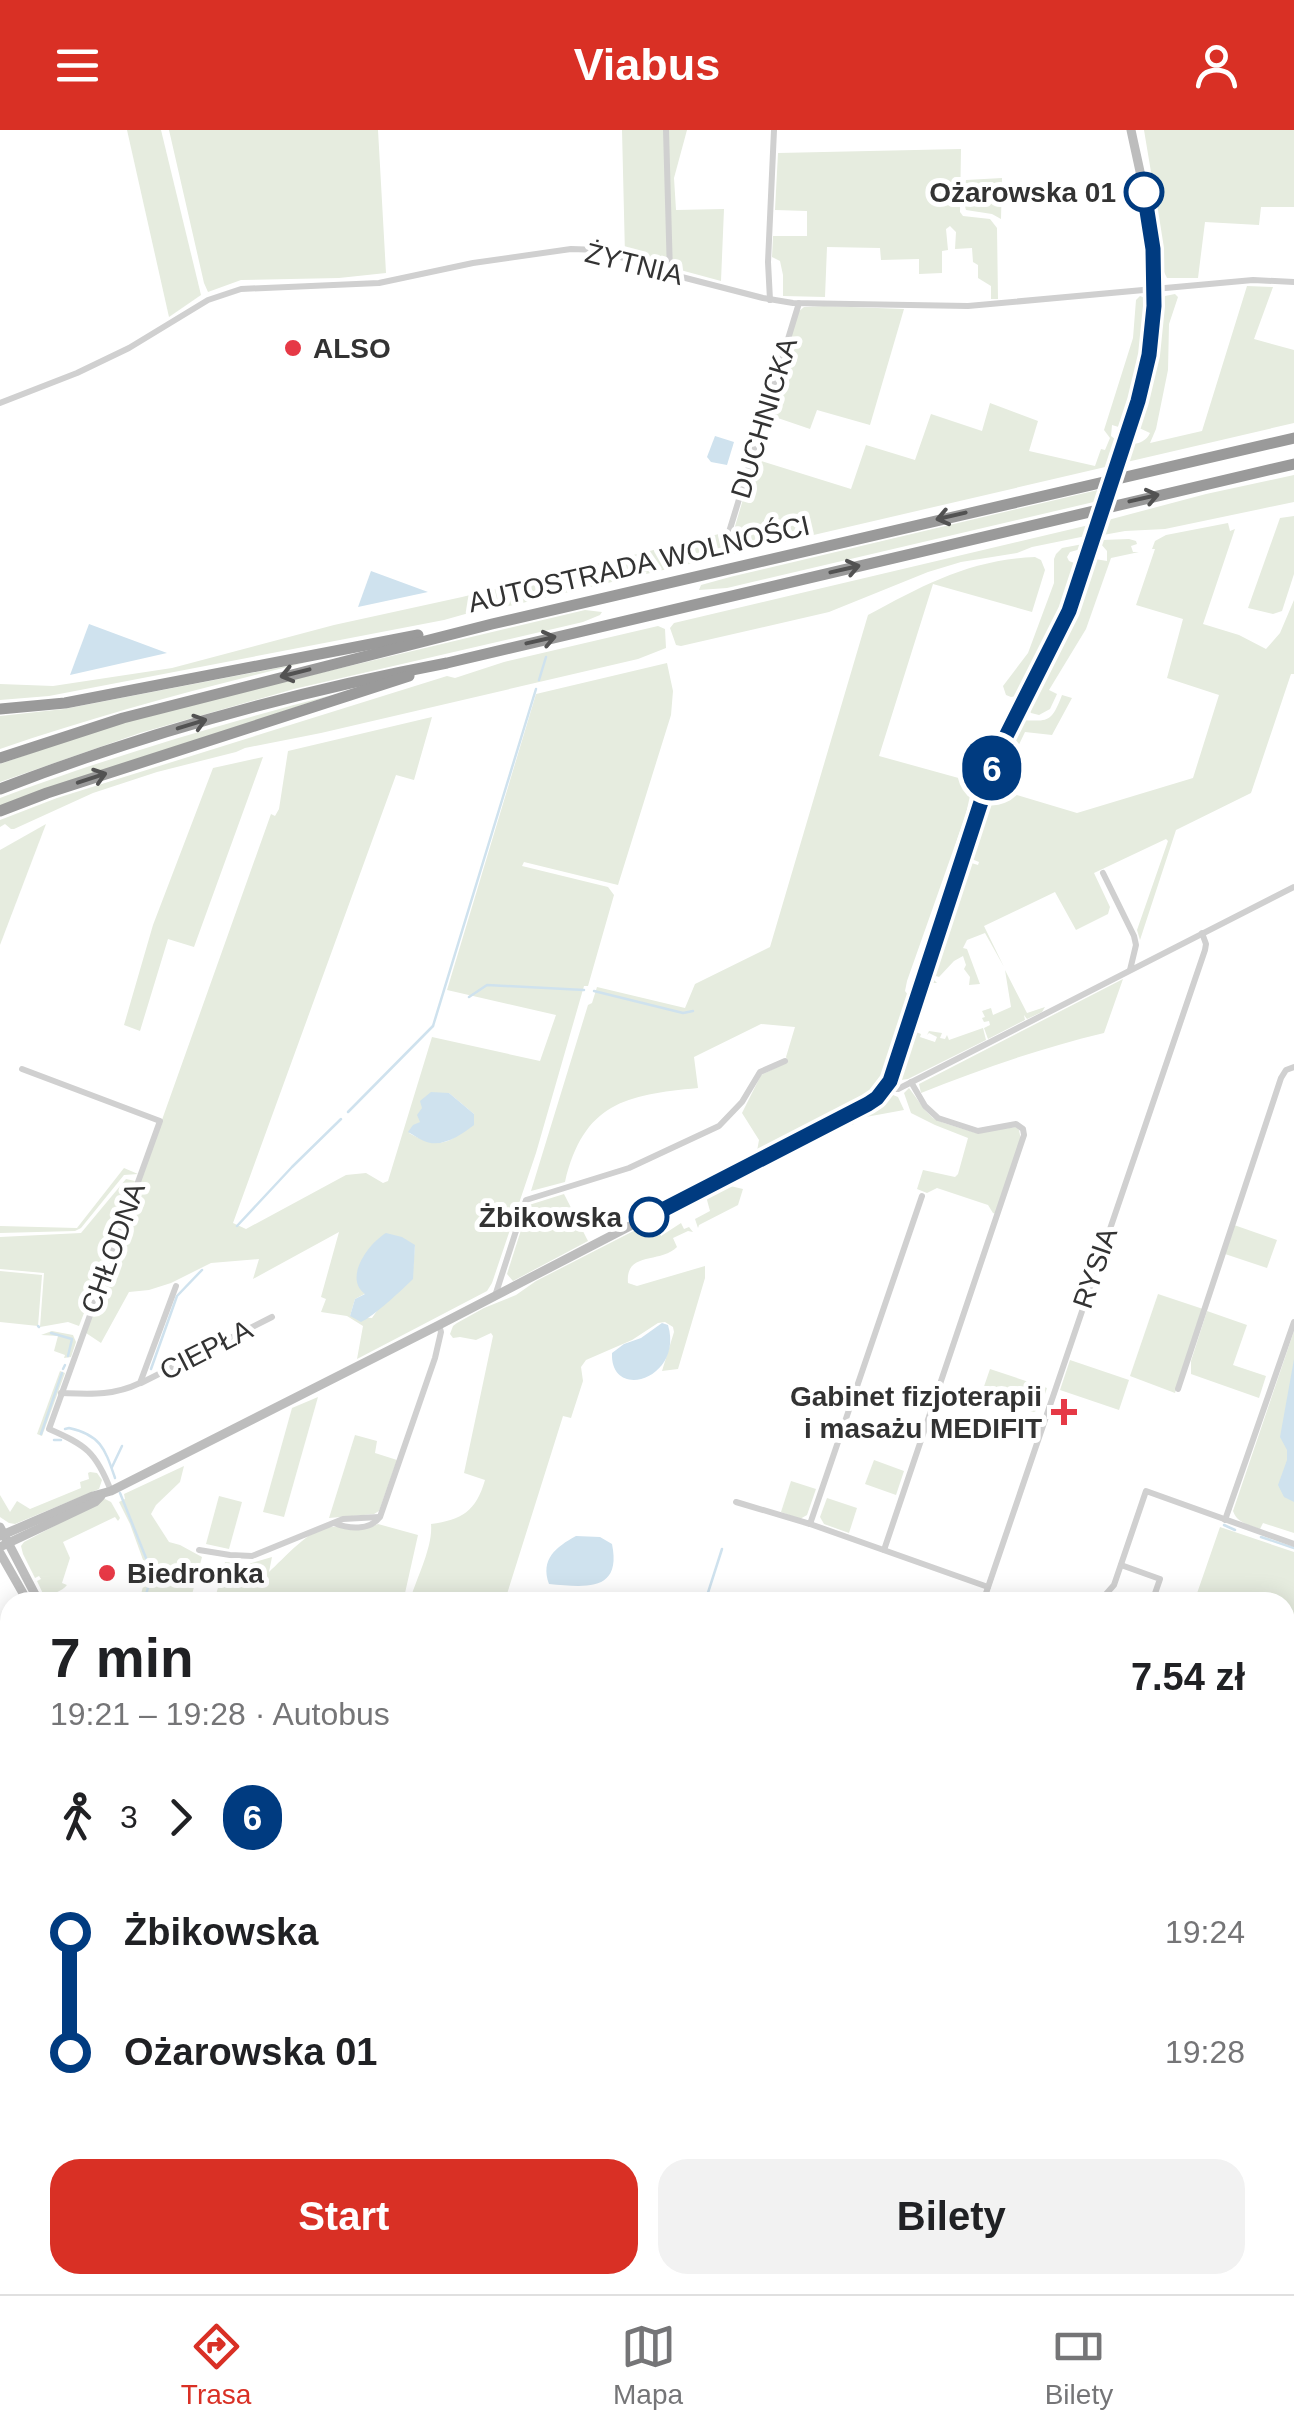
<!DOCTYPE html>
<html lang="pl">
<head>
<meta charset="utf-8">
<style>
  body { margin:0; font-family:Helvetica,sans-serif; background:#f2f2f2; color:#202124; height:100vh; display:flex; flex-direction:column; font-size:38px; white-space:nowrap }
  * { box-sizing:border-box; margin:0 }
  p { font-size:32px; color:#757577 }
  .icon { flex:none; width:55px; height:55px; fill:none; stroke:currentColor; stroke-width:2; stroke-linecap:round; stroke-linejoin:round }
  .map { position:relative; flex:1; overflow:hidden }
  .details { position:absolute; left:0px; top:1462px; width:1295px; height:702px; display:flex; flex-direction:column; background:#fff; border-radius:30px 30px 0 0; box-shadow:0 5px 25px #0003 }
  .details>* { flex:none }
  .badge { padding:0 20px; border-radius:32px; font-size:35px; line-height:65px }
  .map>.badge { position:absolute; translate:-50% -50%; box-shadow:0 0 0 5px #fff }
  .legs { display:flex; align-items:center; gap:15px; height:110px; padding:0 50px; font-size:32px }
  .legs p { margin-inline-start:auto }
  .head { display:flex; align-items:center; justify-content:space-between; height:170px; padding:0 50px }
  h1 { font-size:55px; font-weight:700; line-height:75px }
  .primary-button { display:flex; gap:20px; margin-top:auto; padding:20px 50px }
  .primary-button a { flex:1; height:115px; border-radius:30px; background:#d93025; color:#fff; font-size:40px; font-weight:700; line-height:115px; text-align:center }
  .primary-button a+a { background:#f2f2f2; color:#202124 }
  ul { padding:0 50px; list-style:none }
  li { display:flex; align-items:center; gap:35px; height:120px; font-size:38px }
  li i { display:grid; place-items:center; width:15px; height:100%; margin:0 12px; background:currentColor }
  li i::after { content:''; width:25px; height:25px; margin:-12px; border:8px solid; border-radius:50%; background:#fff }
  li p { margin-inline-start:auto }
  li:first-child i { background:linear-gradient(#0000 50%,currentColor 0) }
  li:last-child i { background:linear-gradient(currentColor 50%,#0000 0) }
  header { display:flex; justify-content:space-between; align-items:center; height:130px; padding:0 50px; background:#d93025; color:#fff; font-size:45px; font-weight:700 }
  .dock { display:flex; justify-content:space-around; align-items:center; height:140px; border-top:2px solid #e0e0e0; background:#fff; font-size:28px; color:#757577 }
  .dock a { display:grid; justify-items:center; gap:5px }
  .dock .current { color:#d93025 }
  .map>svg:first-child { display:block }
  .green { fill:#e6ecdf; fill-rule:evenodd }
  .water { fill:#cfe2ee }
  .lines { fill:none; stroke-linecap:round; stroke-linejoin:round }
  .stream { stroke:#cfe2ee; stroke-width:2.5 }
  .river { stroke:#cfe2ee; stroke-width:12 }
  .minor { stroke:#d0d0d0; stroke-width:6 }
  .tertiary { stroke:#d0d0d0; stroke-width:8 }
  .secondary { stroke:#bdbdbd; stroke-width:9 }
  .motorway { stroke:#9a9a9a; stroke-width:11 }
  .secondary-bridge { stroke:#bdbdbd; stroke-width:9 }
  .oneway { stroke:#525252 }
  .line-1-casing { stroke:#fff; stroke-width:22 }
  .line-1 { stroke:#003b80; stroke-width:15 }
  .stop-1-dot { fill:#fff; stroke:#003b80; stroke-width:5 }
  .poi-dot { fill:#e63946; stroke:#fff; stroke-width:4 }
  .labels { text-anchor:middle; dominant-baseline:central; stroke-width:10; stroke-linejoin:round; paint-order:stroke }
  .stop-label { font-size:28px; font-weight:bold; fill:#333; stroke:#fff; text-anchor:end }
  .street-label { font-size:28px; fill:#333; stroke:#fff }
  .poi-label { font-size:28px; font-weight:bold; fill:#333; stroke:#fff; text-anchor:start }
</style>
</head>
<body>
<header><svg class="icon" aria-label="menu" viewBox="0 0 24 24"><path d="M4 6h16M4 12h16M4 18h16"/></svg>Viabus<svg class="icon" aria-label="person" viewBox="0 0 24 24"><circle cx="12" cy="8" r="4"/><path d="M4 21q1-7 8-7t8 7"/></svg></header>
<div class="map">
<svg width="1294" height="2164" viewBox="0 0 1294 2164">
  <rect width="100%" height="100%" fill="#fff"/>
  <g class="green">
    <path d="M127 0H161L201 165 169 187Z"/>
    <path d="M169 0H378L386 143 339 148 241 150 208 162 204 153Z"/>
    <path d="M622 0H687L674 48 676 80 724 79 721 151 625 125Z"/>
    <path d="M1144 0H1294V77H1261L1259 95 1205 92 1198 148H1167L1163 140 1157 78Z"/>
    <path d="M961 19 960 82 963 86 990 89 997 98 998 169H991V156L978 148V135L973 132 972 118 955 119 956 102 950 96 946 99 948 120 942 121V143L919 144V129L881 130 880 118 827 117 825 167 783 166V145L780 131 772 127 773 106H807V81L775 80 778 23Z"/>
    <path d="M1002 48 1001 89 992 84 966 80 963 69 966 50Z"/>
    <path d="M1247 156 1273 157 1254 209 1294 220V293L488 481 483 479 444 490 49 566 0 570V554L53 556 172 538 334 495 462 467 723 403H733L755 329 851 359 866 315 915 330 931 284 982 301 990 273 1038 291 1029 321 1095 336 1101 319 1105 320 1110 308 1104 300 1133 208 1136 170 1140 166 1145 168 1148 172 1139 238 1122 298 1112 295 1111 306C1123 316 1143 318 1150 303L1137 297 1158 214 1161 172 1165 166 1175 164 1178 167 1169 194 1168 240 1156 299 1150 313 1202 301Z"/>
    <path d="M824 176 904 179 870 295 817 280 810 299 769 285 797 183 804 177Z"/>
    <path d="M1294 345V372L1165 399 1125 401 1103 405 1108 390 1206 364Z"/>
    <path d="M1102 359 1098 371 727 458 699 460 701 455 730 447Z"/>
    <path d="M1294 386V444L1282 481 1273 484 1248 478 1280 388Z"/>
    <path d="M1228 393 1230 401 1235 399 1203 494 1239 505 1266 519 1280 503 1294 470V544H1291L1251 663 1176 700 1140 810 1137 800 1168 711 1166 709 1094 743 1110 777 1108 784 1076 800 1055 762 984 796 1004 837 985 803 967 810 963 818 967 819 980 854 969 855 970 847 964 839 966 835 963 826 954 831 939 847 936 846 933 849 937 853H931L930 847 968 732 978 735 979 732 969 728 988 670 995 671V668L989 666 1001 632 1009 635 1000 655 1003 661 1077 683 1193 648 1219 565 1167 548 1183 489 1136 475 1155 419H1152L1155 411 1166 405Z"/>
    <path d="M1089 395 1086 406 1032 417 1017 423 961 432 928 442 829 482 681 516 676 515 670 498 674 493Z"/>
    <path d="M1129 409 1136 411 1137 414 1131 416 1133 422H1139L1111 428 1086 499 1049 560 1057 564 1050 579 1039 585 1031 583 1027 577 1064 507 1095 429 1107 431V421L1101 414 1102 410Z"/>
    <path d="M1083 414 1081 419 1070 422 1067 427 1069 431 1077 434 1070 459 1026 551 1018 566 1011 567 1006 565 1003 556 1028 523 1054 453V429L1056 424 1062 418Z"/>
    <path d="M1035 427 1041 430 1045 440 1032 482 933 454 879 626 973 652 966 684 907 851 905 861 908 865 891 923 875 962 849 978 757 1021 759 1010 742 983 761 945 788 932 786 927 795 897 761 894 694 927 698 958C625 965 584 973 565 1052L531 1061 588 875 592 873 597 857 685 878 695 854 770 817 868 485C924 455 969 430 1035 427Z"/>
    <path d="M585 480 602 482 600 485 583 492 294 559 140 603 0 652V634L101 599 219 567Z"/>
    <path d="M658 496 665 499 666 518 638 529 321 603 245 618 236 622 157 642 93 663 14 699H11L5 694 0 697V690L57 668 447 546 455 548 504 532Z"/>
    <path d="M308 532C204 557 101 584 0 619V586L64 579Z"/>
    <path d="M667 533 673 561 671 585 618 755 524 732 522 736 608 757 614 765 588 856H584L536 1023 492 1153 487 1161 357 1229 363 1196 347 1186 321 1182 326 1169 321 1167 339 1102 253 1149 259 1129 211 1133 171 1153 149 1160 129 1162 101 1213 86 1203 271 684 275 686 279 679 288 621 432 587 414 650 396 645 233 1093 246 1099 346 1045 366 1043 383 1053 388 1051 432 907 540 931 556 885 447 860 536 564ZM449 963 474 984C456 1014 440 1021 409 1003L413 996 421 992 422 978ZM415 1115 412 1149 381 1175 372 1188 350 1186 355 1169 366 1163Z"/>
    <path d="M332 565 0 676V668C109 627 220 594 332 565Z"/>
    <path d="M1062 565 1072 568 1052 605 1025 602 1012 629 1003 625 1020 590C1048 591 1051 594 1062 565Z"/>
    <path d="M263 627 194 817 168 809 140 901 124 895 153 795 213 638Z"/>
    <path d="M46 694 0 815V720Z"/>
    <path d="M1005 840 1027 883 1045 877 1042 882 1027 889 1024 885 1025 890 988 909 984 898 990 895 989 891 984 892 982 888 985 887 982 881 991 878 993 885 1011 877Z"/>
    <path d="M1123 849 1104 903C1041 918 981 939 921 963L919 954Z"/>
    <path d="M983 898 986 910 908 949 901 950 898 947 911 900 921 904 920 907 935 912 937 907 929 903 927 905 929 901 942 903 940 908 945 909 947 905 949 910Z"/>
    <path d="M909 958 925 980 933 988 944 993 976 1003 1016 997 1019 1000 1021 1010 996 1084 993 1083 988 1075 937 1058 927 1063 917 1059 923 1040 955 1047 958 1044 968 1008 935 995 911 983 904 963Z"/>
    <path d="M893 965 898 967 904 980 855 989 853 995 848 989Z"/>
    <path d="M124 1038 138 1044 124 1045 81 1098 75 1101 0 1103V1096L77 1098Z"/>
    <path d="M126 1049 135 1051 79 1196 68 1192 40 1197 44 1143 0 1139V1107L81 1103Z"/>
    <path d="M726 1055 743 1059 738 1075 699 1095 698 1098 695 1089 710 1081 707 1070 708 1064Z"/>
    <path d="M564 1064 588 1111 513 1151 507 1144 529 1075Z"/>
    <path d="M653 1091 660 1100 659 1102 661 1106 681 1093 684 1099 689 1097 693 1102 688 1101 673 1108 677 1117C660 1134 625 1121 628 1153L637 1156 705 1136V1148L678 1239 662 1241 674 1202 673 1197 665 1192 658 1193 632 1210 586 1230 581 1237 583 1251 571 1288 563 1286 507 1464H664L696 1472H406L405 1466 412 1464C419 1443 433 1415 431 1394 462 1390 476 1381 485 1350L464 1343 493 1206 491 1203 476 1210 460 1207 453 1208 450 1204 453 1196 457 1193 484 1178 516 1165 536 1151Z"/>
    <path d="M1234 1095 1277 1110 1267 1138 1225 1124Z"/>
    <path d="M0 1141 42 1145 38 1196 0 1192Z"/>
    <path d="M1158 1164 1203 1179 1175 1263 1130 1246Z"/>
    <path d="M1207 1181 1247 1195 1233 1235 1266 1246 1259 1268 1191 1244V1231Z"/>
    <path d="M52 1201 73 1205 76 1212 71 1227 64 1228 65 1225 54 1221 58 1206 41 1205Z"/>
    <path d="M1294 1201V1403L1263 1393 1260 1399C1249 1395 1237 1393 1233 1381Z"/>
    <path d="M1070 1230 1129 1250 1119 1280 1060 1260Z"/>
    <path d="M990 1239 1047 1258 1040 1279 1034 1282 980 1268Z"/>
    <path d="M60 1241 65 1243 42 1306 37 1304Z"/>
    <path d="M318 1267 284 1387 263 1382 292 1278Z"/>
    <path d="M355 1305 377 1311 375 1323 397 1330 379 1381 374 1384 329 1388Z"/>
    <path d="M874 1330 904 1341 896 1365 865 1354Z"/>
    <path d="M184 1336 180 1352 156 1375 151 1384 169 1412 180 1415 202 1427 190 1472H139L147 1441 130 1394 119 1372 125 1369 124 1364Z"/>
    <path d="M90 1342 97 1343 102 1350 99 1359 15 1394 9 1393 0 1387V1365L10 1382 17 1371 30 1379 81 1358 80 1352 89 1349 88 1343Z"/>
    <path d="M791 1351 816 1359 807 1385 800 1389 781 1382Z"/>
    <path d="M219 1366 242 1372 229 1419 206 1414Z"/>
    <path d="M827 1368 857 1378 849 1403 824 1394 820 1387Z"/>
    <path d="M105 1369 111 1372 120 1388 118 1391 115 1387 63 1412 70 1428 62 1453 67 1455C62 1462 52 1463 45 1468L37 1451 41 1449 39 1446 35 1448 23 1424 21 1416 24 1412Z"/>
    <path d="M378 1394 418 1405 403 1472H214L225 1432 248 1434 272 1427 269 1442C283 1429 311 1398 328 1397 347 1395 360 1403 378 1394Z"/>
    <path d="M1220 1397 1294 1422V1527L1285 1554V1472H1194Z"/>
    <path d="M10 1511V1589H0V1514L2 1516Z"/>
    <path d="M0 1591H10V1674L0 1666Z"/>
    <path d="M10 1758V1824L0 1822V1763Z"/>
    <path d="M0 1890 10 1894V2002L0 1998Z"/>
    <path d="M0 2015 10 2018V2155H83L75 2164H0Z"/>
    <path d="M148 2155H276L273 2164H168Z"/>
    <path d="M279 2155H416L441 2164H276Z"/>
    <path d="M460 2155H692L716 2164H486Z"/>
    <path d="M738 2155H836L861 2164H763Z"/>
  </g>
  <g class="water">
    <path d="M715 306 734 312 727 335 711 332 707 327Z"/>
    <path d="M371 441 428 462 358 477Z"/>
    <path d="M89 494 167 523 70 545Z"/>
    <path d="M431 962 449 963 474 984V995C461 1005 441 1019 424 1011 419 1009 414 1005 408 1002L413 995 420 992 417 985 422 978 420 971Z"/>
    <path d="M386 1103 402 1107 415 1115 413 1149C402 1160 373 1187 361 1192L350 1186 355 1169 365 1164C343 1148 369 1113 386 1103Z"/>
    <path d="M662 1193 668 1195C684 1249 610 1272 612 1223L624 1214 641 1208Z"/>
    <path d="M1294 1229V1372L1284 1367 1278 1355 1287 1330V1320L1280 1307Z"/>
    <path d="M576 1406 600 1407 612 1414C622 1463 584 1457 549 1454 540 1429 556 1417 576 1406Z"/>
  </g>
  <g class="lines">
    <g class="stream">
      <path d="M567 457 571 443"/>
      <path d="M539 550 546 527"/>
      <path d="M594 861 683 883 693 881"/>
      <path d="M469 867 487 855 584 860"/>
      <path d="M433 896 536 559"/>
      <path d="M348 982 433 896"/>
      <path d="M237 1096 292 1037 341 989"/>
      <path d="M38 1196 39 1197"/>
      <path d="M51 1203 72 1209 68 1226"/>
      <path d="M63 1239 65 1235"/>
      <path d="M151 1239 177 1166 202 1140"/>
      <path d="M65 1299 69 1298C101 1305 105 1319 115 1348"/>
      <path d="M41 1304 62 1243"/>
      <path d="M54 1310H61"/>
      <path d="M112 1337 122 1316"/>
      <path d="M120 1363 152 1443 144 1472"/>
      <path d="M1224 1395 1235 1400"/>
      <path d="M1261 1407 1294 1418"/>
      <path d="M399 1472 412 1470 644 1469 676 1472"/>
      <path d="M705 1472 722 1419"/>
      <path d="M1285 1566 1294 1540"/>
      <path d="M0 1590H10"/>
      <path d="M1285 1629H1294"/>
      <path d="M51 2164 61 2155"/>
    </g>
    <g class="river">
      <path d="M0 2002 10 2006"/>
      <path d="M425 2155 450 2164"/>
    </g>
    <g class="minor">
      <path d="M666 0 670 144"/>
      <path d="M770 170 768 132 774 0"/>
      <path d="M0 273 77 243 129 218 208 170 241 159 379 153 473 133 571 119 600 120 670 144 763 168 793 173 968 176 1253 150 1294 152"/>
      <path d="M729 402 799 173"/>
      <path d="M1103 743 1134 806 1136 815 1130 840"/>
      <path d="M22 939 160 991 49 1299C86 1315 96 1322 111 1361"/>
      <path d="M885 959H898L1294 757"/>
      <path d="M495 1166 526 1070 629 1038 719 996 742 972 760 942 785 931"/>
      <path d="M141 1253 272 1187"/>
      <path d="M1178 1259 1281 948 1286 940 1294 937"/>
      <path d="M61 1263C90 1264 113 1266 140 1253L176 1156"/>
      <path d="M736 1372 810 1394 988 1457"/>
      <path d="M1225 1390 1294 1192"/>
      <path d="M334 1393C349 1399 369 1401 380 1387L435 1228 441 1202 439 1195"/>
      <path d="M810 1394 922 1066"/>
      <path d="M199 1420 230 1425 252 1426 343 1389 379 1387"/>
      <path d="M884 1420 1024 1005 1023 999 1016 994 978 1001 938 988 925 976 911 952"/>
      <path d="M1121 1435 1160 1449 1152 1472"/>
      <path d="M983 1472 1205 820 1206 814 1202 803"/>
      <path d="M1099 1472 1114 1455 1146 1361 1294 1414"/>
      <path d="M1285 1584 1294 1558"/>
      <path d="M1285 1994 1294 1967"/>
      <path d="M886 2155 899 2164"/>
      <path d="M1035 2155 1057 2164"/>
      <path d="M136 2164 139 2159 148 2158 159 2164"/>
      <path d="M927 2164 931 2155"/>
      <path d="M1087 2164 1090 2155"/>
    </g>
    <g class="tertiary">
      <path d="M1285 1826H1294"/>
      <path d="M1285 2093 1294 2099"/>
    </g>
    <g class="secondary">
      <path d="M1129 299C1150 234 1160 168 1151 99 1146 66 1138 33 1131 0"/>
      <path d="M0 1397 39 1472"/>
      <path d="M0 1406 93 1366 111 1361 439 1195 877 968 885 959 893 944 996 627 1059 503 1086 431"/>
      <path d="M0 1417 95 1372 101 1366"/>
      <path d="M0 1423 28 1472"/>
      <path d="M715 2155 739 2164"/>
    </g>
    <g class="motorway">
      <path d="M0 579 65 573 418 505"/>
      <path d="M0 628 123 588 492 494 1294 308"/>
      <path d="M0 659C145 603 294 562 447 533L1294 334"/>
      <path d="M0 681 47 663 409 546"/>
    </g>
    <path class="secondary-bridge" d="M1086 431 1129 299"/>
  </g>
  <defs><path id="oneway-shaft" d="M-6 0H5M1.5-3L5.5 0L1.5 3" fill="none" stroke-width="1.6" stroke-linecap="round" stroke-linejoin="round" transform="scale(2.5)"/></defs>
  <g class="oneway">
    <use href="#oneway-shaft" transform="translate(1144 368) rotate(-13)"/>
    <use href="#oneway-shaft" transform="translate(951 386) rotate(167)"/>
    <use href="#oneway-shaft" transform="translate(845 439) rotate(-13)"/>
    <use href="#oneway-shaft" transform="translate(541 510) rotate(-13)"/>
    <use href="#oneway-shaft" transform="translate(295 543) rotate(166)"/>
    <use href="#oneway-shaft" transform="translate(192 594) rotate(-17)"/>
    <use href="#oneway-shaft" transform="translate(92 648) rotate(-18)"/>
  </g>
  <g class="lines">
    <g class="line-1-casing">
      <path id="line-1" d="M649 1087 868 974 877 968 890 951 996 626 1069 481 1138 271 1149 225 1154 176 1153 119 1144 62"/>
    </g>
    <use href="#line-1" class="line-1"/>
  </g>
  <g class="stop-1-dot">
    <circle cx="1144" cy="62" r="18"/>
    <circle cx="649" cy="1087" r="18"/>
  </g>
  <g class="poi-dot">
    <circle cx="293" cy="218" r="10"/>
    <path d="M1059 1267h10v10h10v10h-10v10h-10v-10h-10v-10h10z"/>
    <circle cx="107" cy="1443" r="10"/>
  </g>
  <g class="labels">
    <g class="stop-label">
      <text x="1116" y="62">Ożarowska 01</text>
      <text x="622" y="1087">Żbikowska</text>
    </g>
    <g class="street-label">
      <text transform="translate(634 134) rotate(14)">ŻYTNIA</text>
      <text transform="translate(764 288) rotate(-73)">DUCHNICKA</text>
      <text transform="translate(639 434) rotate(-13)">AUTOSTRADA WOLNOŚCI</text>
      <text transform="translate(113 1118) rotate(-70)">CHŁODNA</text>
      <text transform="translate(1095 1138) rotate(-71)">RYSIA</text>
      <text transform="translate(206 1220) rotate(-27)">CIEPŁA</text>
    </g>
    <g class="poi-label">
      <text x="313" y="218">ALSO</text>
      <text x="1042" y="1266" text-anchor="end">Gabinet fizjoterapii<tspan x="1042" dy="32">i masażu MEDIFIT</tspan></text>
      <text x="127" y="1443">Biedronka</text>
    </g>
  </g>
</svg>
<b class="badge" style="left:992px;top:638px;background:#003b80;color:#fff">6</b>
<section class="details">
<div class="head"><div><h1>7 min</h1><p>19:21 – 19:28 · Autobus</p></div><b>7.54 zł</b></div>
<div class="legs"><svg class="icon" aria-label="walk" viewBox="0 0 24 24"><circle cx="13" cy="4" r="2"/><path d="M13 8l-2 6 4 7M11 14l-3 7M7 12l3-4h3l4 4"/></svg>3<svg class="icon" aria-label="forward" viewBox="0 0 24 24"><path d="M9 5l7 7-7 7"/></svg><b class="badge" style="background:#003b80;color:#fff">6</b></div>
<ul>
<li><i style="color:#003b80"></i><b>Żbikowska</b><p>19:24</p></li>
<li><i style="color:#003b80"></i><b>Ożarowska 01</b><p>19:28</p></li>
</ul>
<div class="primary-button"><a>Start</a><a>Bilety</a></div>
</section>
</div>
<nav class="dock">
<a class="current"><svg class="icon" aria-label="directions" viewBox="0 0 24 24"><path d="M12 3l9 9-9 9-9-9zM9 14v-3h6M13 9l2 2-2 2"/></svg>Trasa</a>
<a><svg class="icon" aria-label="map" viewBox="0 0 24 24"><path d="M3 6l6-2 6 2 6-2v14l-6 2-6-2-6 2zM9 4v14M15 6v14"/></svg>Mapa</a>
<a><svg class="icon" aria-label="tickets" viewBox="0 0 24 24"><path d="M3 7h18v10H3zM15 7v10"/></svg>Bilety</a>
</nav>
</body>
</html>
